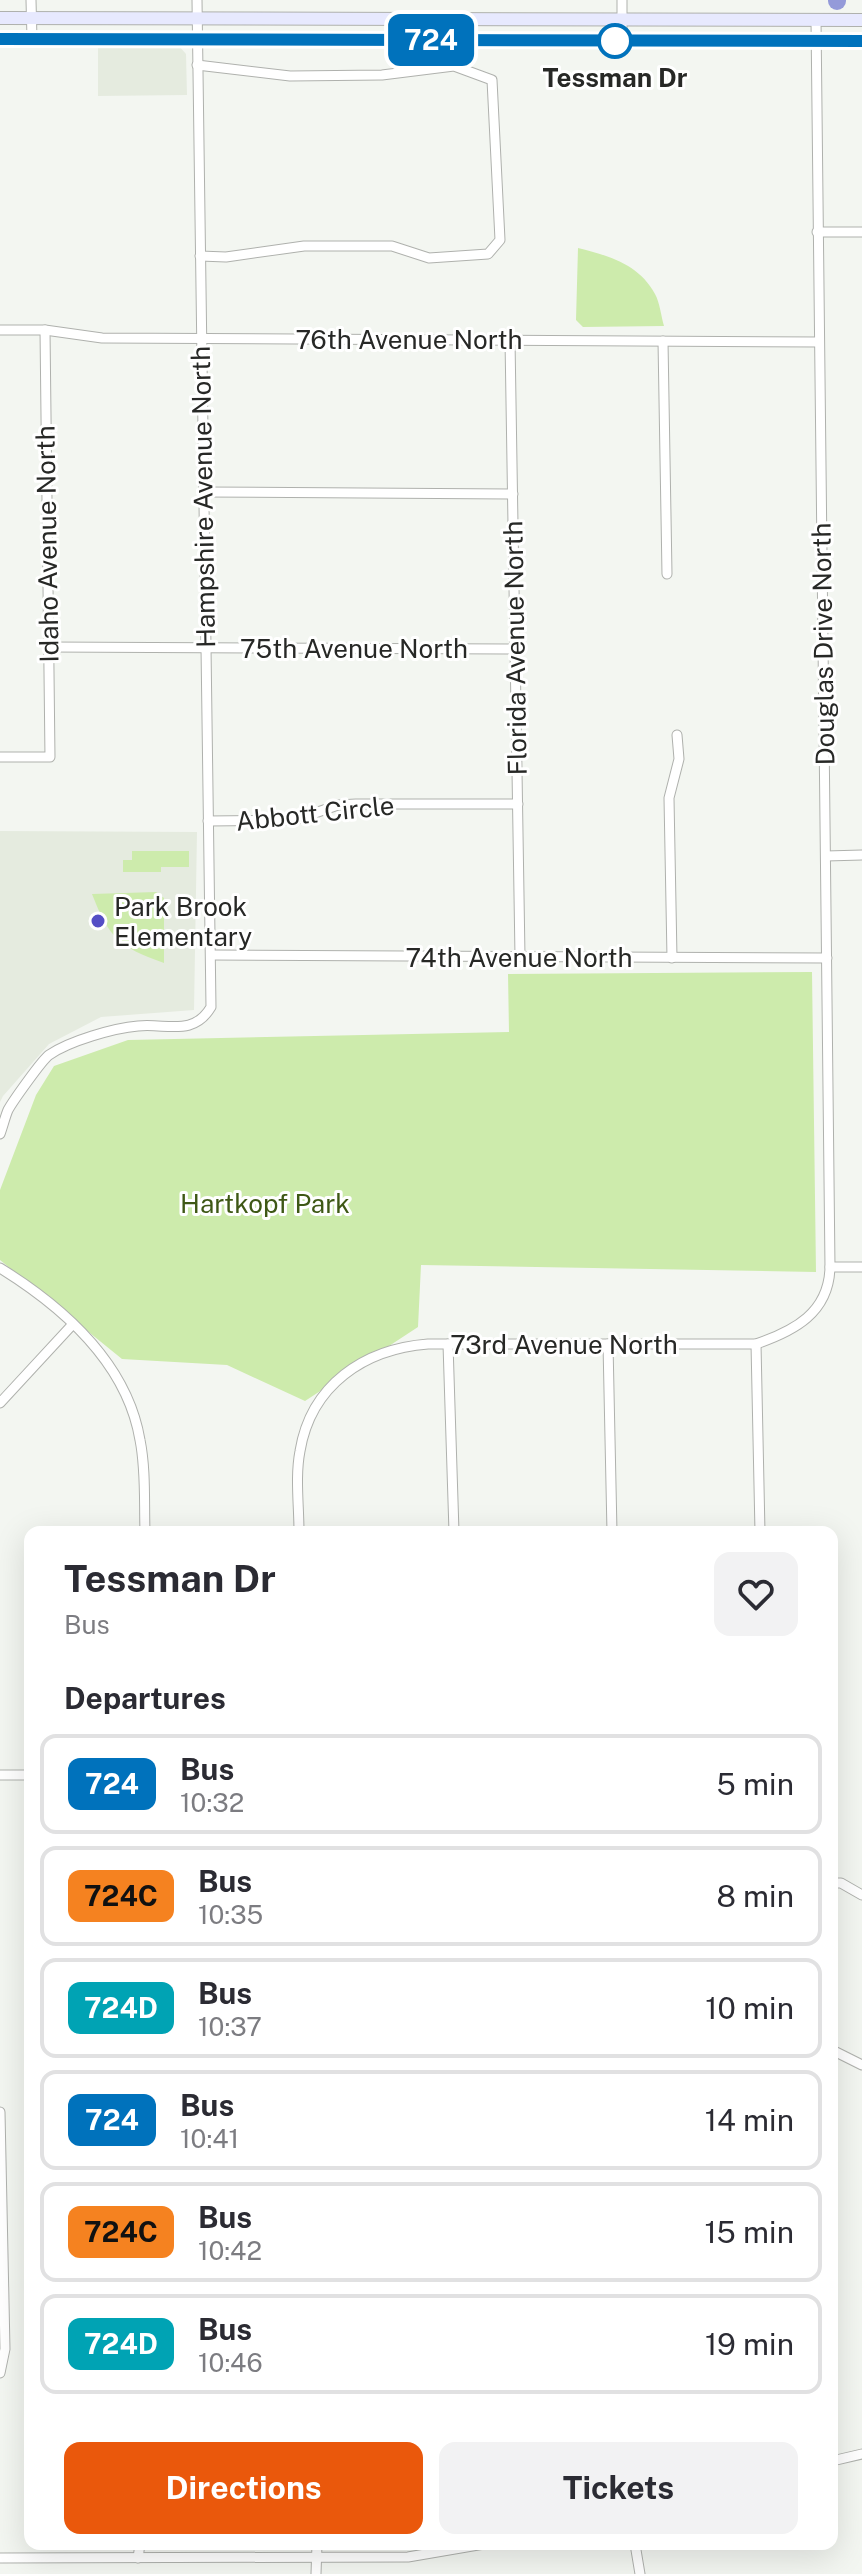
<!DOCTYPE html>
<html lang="en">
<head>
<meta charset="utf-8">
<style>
  body { margin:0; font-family:"Public Sans",sans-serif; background:#f2f2f3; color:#2b2b33; height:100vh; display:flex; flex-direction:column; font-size:30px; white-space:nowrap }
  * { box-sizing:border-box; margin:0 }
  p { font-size:26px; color:#7c7c81 }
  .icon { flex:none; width:44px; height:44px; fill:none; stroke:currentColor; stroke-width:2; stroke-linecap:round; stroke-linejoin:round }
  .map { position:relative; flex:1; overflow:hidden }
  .sheet { position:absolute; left:24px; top:1526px; width:814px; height:1024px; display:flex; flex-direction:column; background:#fff; border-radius:16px; box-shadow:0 8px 32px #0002 }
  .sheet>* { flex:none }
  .badge { padding:0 16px; border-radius:12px; font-size:28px; line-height:52px }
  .map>.badge { position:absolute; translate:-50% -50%; box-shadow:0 0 0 4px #fff }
  h2 { padding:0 40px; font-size:30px; line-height:72px }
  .round { display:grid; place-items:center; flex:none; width:84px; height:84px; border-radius:16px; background:#f2f2f3 }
  .overview { display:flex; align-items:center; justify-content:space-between; height:136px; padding:0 40px }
  h1 { font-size:38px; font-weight:700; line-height:60px }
  .cta { display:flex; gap:16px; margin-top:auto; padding:16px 40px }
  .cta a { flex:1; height:92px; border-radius:16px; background:#ea580c; color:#fff; font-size:32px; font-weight:700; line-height:92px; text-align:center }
  .cta a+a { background:#f2f2f3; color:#2b2b33 }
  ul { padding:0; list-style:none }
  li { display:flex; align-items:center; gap:24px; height:100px; margin:0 16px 12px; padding:0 24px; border:4px solid #e1e1e2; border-radius:16px }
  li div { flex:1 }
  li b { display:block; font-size:30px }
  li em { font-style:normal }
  li .badge { min-width:88px; font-weight:700; text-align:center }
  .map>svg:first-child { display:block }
  .built { fill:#e5ebdf }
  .green { fill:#cdebac }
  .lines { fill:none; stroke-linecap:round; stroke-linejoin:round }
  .river { stroke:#949ad9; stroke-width:18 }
  .minor-casing { stroke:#afb1ad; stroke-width:11 }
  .secondary-casing { stroke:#afb1ad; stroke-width:14 }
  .minor { stroke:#fff; stroke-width:9 }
  .secondary { stroke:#e7e9fe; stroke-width:12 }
  .line-casing { stroke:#fff; stroke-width:18 }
  .line { stroke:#0072bc; stroke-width:12 }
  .stop-dot { fill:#fff; stroke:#0072bc; stroke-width:4 }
  .poi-dot { fill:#544ec5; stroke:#fff; stroke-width:3 }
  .labels { text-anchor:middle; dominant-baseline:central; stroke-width:6; stroke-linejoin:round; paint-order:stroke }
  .stop-label { font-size:26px; font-weight:bold; fill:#272826; stroke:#fff }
  .street-label { font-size:26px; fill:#272826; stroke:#fff }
  .poi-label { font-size:26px; fill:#272826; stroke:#fff; text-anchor:start }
  .park-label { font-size:26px; fill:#3e5815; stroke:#fff }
</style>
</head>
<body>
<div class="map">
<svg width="862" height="2574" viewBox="0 0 862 2574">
  <rect width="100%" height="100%" fill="#f3f6f1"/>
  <g class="built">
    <path d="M98 45H178L186 54 187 95 98 96Z"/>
    <path d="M0 831 197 832 194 1010 101 1017 49 1044 3 1096 0 1102Z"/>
  </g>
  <g class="green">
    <path d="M578 248C609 256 639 264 655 294 660 303 661 316 664 326L583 327 576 320Z"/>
    <path d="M132 851H189V867H161V872H123V860H132Z"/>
    <path d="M156 892 164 898V963C119 947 109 938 92 894Z"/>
    <path d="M812 972 816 1272 421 1265 418 1327 305 1401 227 1365 122 1359 0 1260V1190L36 1095 54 1066 128 1040 509 1032 508 974Z"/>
  </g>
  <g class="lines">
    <path class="river" d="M837 0V1"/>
    <g class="minor-casing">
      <g id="minor">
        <path d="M31 0 32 39"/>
        <path d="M622 0V41"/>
        <path d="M197 65 290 76 382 75 454 66 492 80 500 240 488 254 429 258 392 246H304L226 257 200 256"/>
        <path d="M817 232H862"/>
        <path d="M0 330H45L102 338 819 342"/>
        <path d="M510 340 520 956"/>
        <path d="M663 341 667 574"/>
        <path d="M203 492 513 494"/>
        <path d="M48 647 516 649"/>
        <path d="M0 757H50L45 330"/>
        <path d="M208 821 295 820 338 805 356 804H518"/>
        <path d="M826 856 862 855"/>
        <path d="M211 955 827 958"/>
        <path d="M672 958 669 798 679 759 677 735"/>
        <path d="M0 1134C3 1126 5 1117 8 1110 13 1101 42 1060 49 1055 69 1041 114 1028 138 1026 167 1023 193 1037 211 1007L197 0"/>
        <path d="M830 1267H862"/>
        <path d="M0 1268C63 1307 127 1363 140 1440 146 1470 144 1502 145 1532"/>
        <path d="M448 1344 454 1532"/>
        <path d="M608 1344 612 1532"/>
        <path d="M756 1344 760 1532"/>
        <path d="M0 1403 73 1324"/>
        <path d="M299 1532C299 1505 295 1477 300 1451 311 1385 364 1349 428 1344H756C794 1331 829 1313 830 1267L816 20"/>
        <path d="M0 1775H30"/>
        <path d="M832 1883H841L862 1895"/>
        <path d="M832 2050 862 2065"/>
        <path d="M0 2112 5 2349 0 2373"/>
        <path d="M832 2461 862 2454"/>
        <path d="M635 2544 640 2574"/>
        <path d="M0 2558 408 2557 484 2544"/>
        <path d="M138 2558 140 2544"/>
        <path d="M316 2574 317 2544"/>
      </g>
    </g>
    <g class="secondary-casing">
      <g id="secondary">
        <path d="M0 18 862 20"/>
        <path d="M0 39 862 41"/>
      </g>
    </g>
    <use href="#minor" class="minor"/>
    <use href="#secondary" class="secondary"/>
  </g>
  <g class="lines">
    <g class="line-casing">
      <path id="line" d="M0 39 862 41"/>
    </g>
    <use href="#line" class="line"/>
  </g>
  <circle class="stop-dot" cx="615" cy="41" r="16"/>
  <circle class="poi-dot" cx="98" cy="921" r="8"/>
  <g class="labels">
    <g class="stop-label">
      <text x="615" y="77">Tessman Dr</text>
    </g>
    <g class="street-label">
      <text x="409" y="339">76th Avenue North</text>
      <text transform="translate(203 497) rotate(-91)">Hampshire Avenue North</text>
      <text transform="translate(47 544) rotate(-91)">Idaho Avenue North</text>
      <text transform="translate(823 644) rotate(-91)">Douglas Drive North</text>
      <text x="354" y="648">75th Avenue North</text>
      <text transform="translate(515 648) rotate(-91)">Florida Avenue North</text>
      <text transform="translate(315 813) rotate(-6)">Abbott Circle</text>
      <text x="519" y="957">74th Avenue North</text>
      <text x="564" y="1344">73rd Avenue North</text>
    </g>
    <g class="poi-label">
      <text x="114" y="906">Park Brook<tspan x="114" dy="30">Elementary</tspan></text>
    </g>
    <g class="park-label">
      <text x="265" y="1203">Hartkopf Park</text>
    </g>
  </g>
</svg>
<b class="badge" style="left:431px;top:40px;background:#0072bc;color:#fff">724</b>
<section class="sheet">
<div class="overview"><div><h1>Tessman Dr</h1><p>Bus</p></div><a class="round"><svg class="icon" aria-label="heart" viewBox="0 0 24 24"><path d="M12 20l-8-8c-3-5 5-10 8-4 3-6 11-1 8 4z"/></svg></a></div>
<h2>Departures</h2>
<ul>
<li><span class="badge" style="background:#0072bc;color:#fff">724</span><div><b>Bus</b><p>10:32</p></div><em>5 min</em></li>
<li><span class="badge" style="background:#f58220;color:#111">724C</span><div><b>Bus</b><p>10:35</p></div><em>8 min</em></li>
<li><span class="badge" style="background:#00a3b4;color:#fff">724D</span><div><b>Bus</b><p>10:37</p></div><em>10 min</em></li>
<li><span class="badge" style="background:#0072bc;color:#fff">724</span><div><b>Bus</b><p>10:41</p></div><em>14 min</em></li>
<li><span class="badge" style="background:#f58220;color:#111">724C</span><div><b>Bus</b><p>10:42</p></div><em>15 min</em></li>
<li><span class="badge" style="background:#00a3b4;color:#fff">724D</span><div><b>Bus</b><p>10:46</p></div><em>19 min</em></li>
</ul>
<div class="cta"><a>Directions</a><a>Tickets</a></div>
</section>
</div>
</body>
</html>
